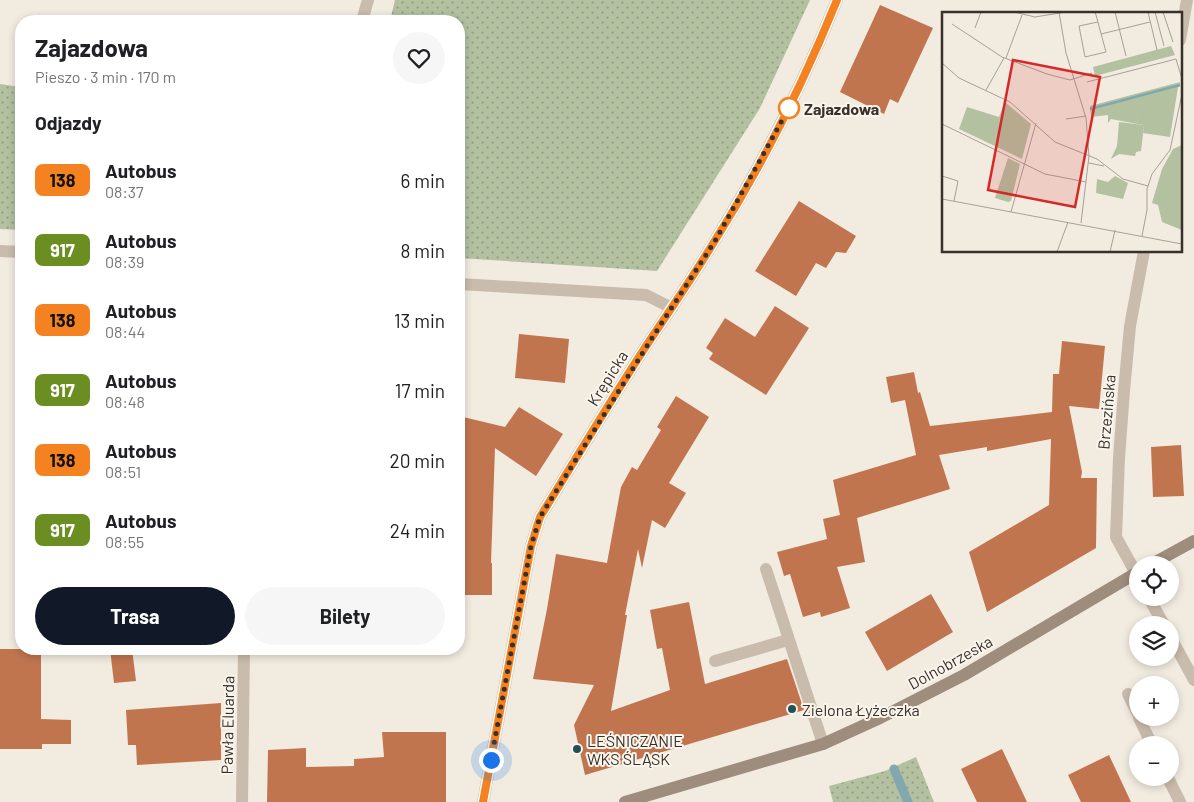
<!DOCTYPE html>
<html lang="pl">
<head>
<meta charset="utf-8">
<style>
  body { margin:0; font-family:Barlow,sans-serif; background:#f6f6f6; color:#202124; height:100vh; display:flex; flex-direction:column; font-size:19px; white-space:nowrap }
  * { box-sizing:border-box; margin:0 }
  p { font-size:16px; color:#757577 }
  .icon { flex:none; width:28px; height:28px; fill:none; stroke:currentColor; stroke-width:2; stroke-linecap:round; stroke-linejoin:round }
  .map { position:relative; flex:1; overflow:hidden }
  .panel { position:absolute; left:15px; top:15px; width:450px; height:640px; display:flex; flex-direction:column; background:#fff; border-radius:20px; box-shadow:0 2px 8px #0003 }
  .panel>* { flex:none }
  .badge { padding:0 10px; border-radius:8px; font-size:18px; line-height:32px }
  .fabs { position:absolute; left:1129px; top:556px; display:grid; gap:10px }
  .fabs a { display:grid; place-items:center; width:50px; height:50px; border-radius:50%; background:#fff; box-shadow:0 2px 8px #0003; font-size:25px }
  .you { position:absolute; width:25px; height:25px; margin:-12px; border:4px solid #fff; border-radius:50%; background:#1a73e8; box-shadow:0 0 0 8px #1a73e833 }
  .map>.badge { position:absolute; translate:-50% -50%; box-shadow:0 0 0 2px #fff }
  h2 { padding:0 20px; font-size:19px; line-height:45px }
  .round { display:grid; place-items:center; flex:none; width:52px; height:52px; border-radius:26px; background:#f6f6f6 }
  .overview { display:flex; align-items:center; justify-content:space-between; height:85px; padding:0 20px }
  h1 { font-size:24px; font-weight:700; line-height:38px }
  .cta { display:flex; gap:10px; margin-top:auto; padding:10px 20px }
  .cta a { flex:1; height:58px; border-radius:30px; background:#111827; color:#fff; font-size:20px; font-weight:700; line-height:58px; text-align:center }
  .cta a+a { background:#f6f6f6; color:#202124 }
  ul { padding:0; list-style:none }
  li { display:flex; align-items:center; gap:15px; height:70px; padding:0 20px }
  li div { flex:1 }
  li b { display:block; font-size:19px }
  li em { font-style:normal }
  li .badge { min-width:55px; font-weight:700; text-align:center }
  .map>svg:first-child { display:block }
  .grass { fill:url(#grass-dots) }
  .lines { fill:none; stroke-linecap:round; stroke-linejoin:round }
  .stream { stroke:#80a8ae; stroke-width:9 }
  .building { fill:#c1754f }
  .lane { stroke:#cabcac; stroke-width:12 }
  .street { stroke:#cabcac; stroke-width:12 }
  .secondary { stroke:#9e8c7d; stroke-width:12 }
  .line-casing { stroke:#fff; stroke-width:11 }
  .line { stroke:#f58220; stroke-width:8 }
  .walk { stroke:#38302a; stroke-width:5; stroke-dasharray:0 9 }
  .stop-dot { fill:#fff; stroke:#f58220; stroke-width:2.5 }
  .poi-dot { fill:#215058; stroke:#faf5ec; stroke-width:2 }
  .labels { text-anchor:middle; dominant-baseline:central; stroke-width:4; stroke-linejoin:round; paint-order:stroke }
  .stop-label { font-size:16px; font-weight:bold; fill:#38302a; stroke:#faf5ec; text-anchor:start }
  .street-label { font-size:16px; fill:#38302a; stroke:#faf5ec }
  .poi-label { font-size:16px; fill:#38302a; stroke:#faf5ec; text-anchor:start }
  .inset-river { fill:none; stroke:#80a8ae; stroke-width:2.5 }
  .inset-road { fill:none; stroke:#a8a097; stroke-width:1 }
  .view { fill:#d62828; fill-opacity:0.15; stroke:#d62828; stroke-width:2.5 }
  .inset-edge { fill:none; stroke:#38302a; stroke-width:2.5 }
</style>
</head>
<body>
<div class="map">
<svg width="1194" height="802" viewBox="0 0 1194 802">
  <defs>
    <pattern id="grass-dots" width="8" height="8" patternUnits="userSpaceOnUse" patternTransform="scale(1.25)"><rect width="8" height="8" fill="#b3c1a0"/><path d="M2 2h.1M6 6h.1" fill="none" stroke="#939d83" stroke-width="1.8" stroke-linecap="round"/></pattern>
  </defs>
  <rect width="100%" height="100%" fill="#f2ebe0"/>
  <g class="grass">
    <path d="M395 0H810L760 108 657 271 459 258V21H390Z"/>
    <path d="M0 84 21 87V230L0 229Z"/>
    <path d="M916 757 934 802H833L829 786 885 771Z"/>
  </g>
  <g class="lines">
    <path class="stream" d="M894 769 908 802"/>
  </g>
  <g class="building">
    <path d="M880 5 933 28 898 103 890 99 884 114 840 92Z"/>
    <path d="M799 201 856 236 846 253 836 252 826 268 816 263 796 296 755 271Z"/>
    <path d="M775 306 809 328 766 395 709 359 713 353 706 348 725 318 755 337Z"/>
    <path d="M519 334 569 339 565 383 515 378Z"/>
    <path d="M1062 341 1105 346 1099 409 1069 406 1082 472 1081 478H1097L1096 548 987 612 969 552 1049 505 1051 439 987 451V447L939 455 950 489 857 518 865 562 837 567 850 608 821 617 820 612 803 617 790 574 784 576 777 552 827 539 823 519 840 515 833 480 916 455 905 400 891 403 886 377 914 372 918 393 920 392 930 426 1052 412 1053 374H1059Z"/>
    <path d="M676 396 709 417 669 483 686 493 665 528 652 520 642 568 638 549 625 615H627L611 711 670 690 662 648 657 649 650 610 689 602 705 684 787 659 804 710 585 775 574 725 594 685 533 679 547 609 556 554 607 563 621 487 632 467 637 470 661 430 657 427Z"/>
    <path d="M519 407 563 434 536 476 495 448 491 563H492V595H459V416L505 427Z"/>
    <path d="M1181 445 1184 496 1153 497 1151 447Z"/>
    <path d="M931 594 953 632 887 671 865 632Z"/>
    <path d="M0 649H41V719L71 720V744H42V749H0Z"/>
    <path d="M110 649H132L136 681 114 683Z"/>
    <path d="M221 703V760L137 765 136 745H128L126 710Z"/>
    <path d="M382 732H446V802H267L268 750 306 748V767L354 766V759L384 757Z"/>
    <path d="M1002 749 1027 802H977L961 769Z"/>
    <path d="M1109 755 1131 802H1081L1068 775Z"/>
  </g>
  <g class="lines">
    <g class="lane">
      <path d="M766 569 823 744"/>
      <path d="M715 661 788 640"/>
      <path d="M1128 694 1138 714"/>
      <path d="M1139 718 1152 745"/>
      <path d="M1168 778 1180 802"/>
    </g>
    <g class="street">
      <path d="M362 21 368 0"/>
      <path d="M1180 40 1187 0"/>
      <path d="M0 251 21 252"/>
      <path d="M459 284 646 295 672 308"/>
      <path d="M1138 577 1116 537 1119 458 1124 391 1130 326 1144 251"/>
      <path d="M1149 598 1164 625"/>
      <path d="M1170 636 1194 680"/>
      <path d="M242 802 244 649"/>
      <path d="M483 802 531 546 540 517C577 457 613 396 652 337 673 306 694 275 714 242 762 165 803 84 837 0"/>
    </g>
    <g class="secondary">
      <path d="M1150 565 1194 541"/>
      <path d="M625 802 823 744 880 718 964 675 1138 572"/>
    </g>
  </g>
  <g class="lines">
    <g class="line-casing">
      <path id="line" d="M483 802 531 546 540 517C577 457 613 396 652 337 673 306 694 275 714 242 762 166 803 84 837 0"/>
    </g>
    <use href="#line" class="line"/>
    <path class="walk" d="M491 760 531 546 540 517 652 338 715 241 789 108"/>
  </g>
  <circle class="stop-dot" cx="789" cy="108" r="10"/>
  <g class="poi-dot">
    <circle cx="792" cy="709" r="5"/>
    <circle cx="577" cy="749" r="5"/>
  </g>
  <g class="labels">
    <g class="stop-label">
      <text x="804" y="108">Zajazdowa</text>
    </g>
    <g class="street-label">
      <text transform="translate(607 378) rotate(-58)">Krępicka</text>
      <text transform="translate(1106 412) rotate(-85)">Brzezińska</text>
      <text transform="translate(950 662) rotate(-29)">Dolnobrzeska</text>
      <text transform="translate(227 725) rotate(-89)">Pawła Eluarda</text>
    </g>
    <g class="poi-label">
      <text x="802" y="709">Zielona Łyżeczka</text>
      <text x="587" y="740">LEŚNICZANIE<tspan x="587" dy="18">WKS ŚLĄSK</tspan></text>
    </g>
  </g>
  <g transform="translate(942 12)">
    <rect width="240" height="240" fill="#f2ebe0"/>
    <path d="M238 70 237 75 194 93 196 112 169 107 166 111V103L149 105 148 94ZM63 90 89 112 80 147 17 117 25 95 57 105ZM66 146 78 152 69 189 66 190 53 186Z" fill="#b3c1a0"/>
    <path d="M229 34 233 43 153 64 151 55Z" fill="#b3c1a0"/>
    <path d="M177 110 202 113 199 139 194 140 193 144 177 142 169 147 175 134Z" fill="#b3c1a0"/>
    <path d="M236 75 228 125 201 121 202 113 196 112 193 93ZM240 133V218L220 210 216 193 210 191 220 157 231 137ZM173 164 186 171 181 187 154 181 155 167 166 170Z" fill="#b3c1a0"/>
    <path class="inset-river" d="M148 97 238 73"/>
    <path class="inset-road" d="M72 0 93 5 124 0M117 0 124 41 144 106 147 144 139 211M153 0 154 3 164 40 143 45 137 14 156 10M173 0 184 44M206 0 215 38M213 0 222 34M221 0 231 30M10 12 60 45 105 62 128 68 150 61M33 16 39 0M159 22 208 10M64 46 80 3M0 51 17 66 68 90 113 130 155 147 181 167 206 174M145 70 234 47 240 67M44 78 62 46M124 107 144 104M0 112 103 162 144 170M147 151 162 154M0 164 16 169 12 189M0 187 240 232M69 200 94 111M200 224 205 198V177L210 162 228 138 240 82M115 240 126 210M168 240 173 218"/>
    <path class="view" d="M71 48 158 65 133 195 46 178Z"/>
    <rect width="240" height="240" class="inset-edge"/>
  </g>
</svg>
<div class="fabs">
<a><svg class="icon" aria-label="locate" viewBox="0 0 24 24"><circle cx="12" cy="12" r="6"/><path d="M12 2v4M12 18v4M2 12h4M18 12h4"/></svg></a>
<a><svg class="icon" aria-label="layers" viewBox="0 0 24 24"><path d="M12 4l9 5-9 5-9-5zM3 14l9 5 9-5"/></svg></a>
<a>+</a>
<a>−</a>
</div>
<div class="you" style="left:491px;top:760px"></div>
<section class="panel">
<div class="overview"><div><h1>Zajazdowa</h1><p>Pieszo · 3 min · 170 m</p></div><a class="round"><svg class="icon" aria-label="heart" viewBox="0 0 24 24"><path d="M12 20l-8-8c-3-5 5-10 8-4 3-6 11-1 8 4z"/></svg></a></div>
<h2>Odjazdy</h2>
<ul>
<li><span class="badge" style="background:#f58220;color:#111">138</span><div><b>Autobus</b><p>08:37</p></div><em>6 min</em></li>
<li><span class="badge" style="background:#6b8e23;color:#fff">917</span><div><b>Autobus</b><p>08:39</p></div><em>8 min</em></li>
<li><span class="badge" style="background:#f58220;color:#111">138</span><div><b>Autobus</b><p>08:44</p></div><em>13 min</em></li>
<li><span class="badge" style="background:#6b8e23;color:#fff">917</span><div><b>Autobus</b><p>08:48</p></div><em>17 min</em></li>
<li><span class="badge" style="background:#f58220;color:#111">138</span><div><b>Autobus</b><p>08:51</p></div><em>20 min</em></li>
<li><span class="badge" style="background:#6b8e23;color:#fff">917</span><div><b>Autobus</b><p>08:55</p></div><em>24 min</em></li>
</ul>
<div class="cta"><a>Trasa</a><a>Bilety</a></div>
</section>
</div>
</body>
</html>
